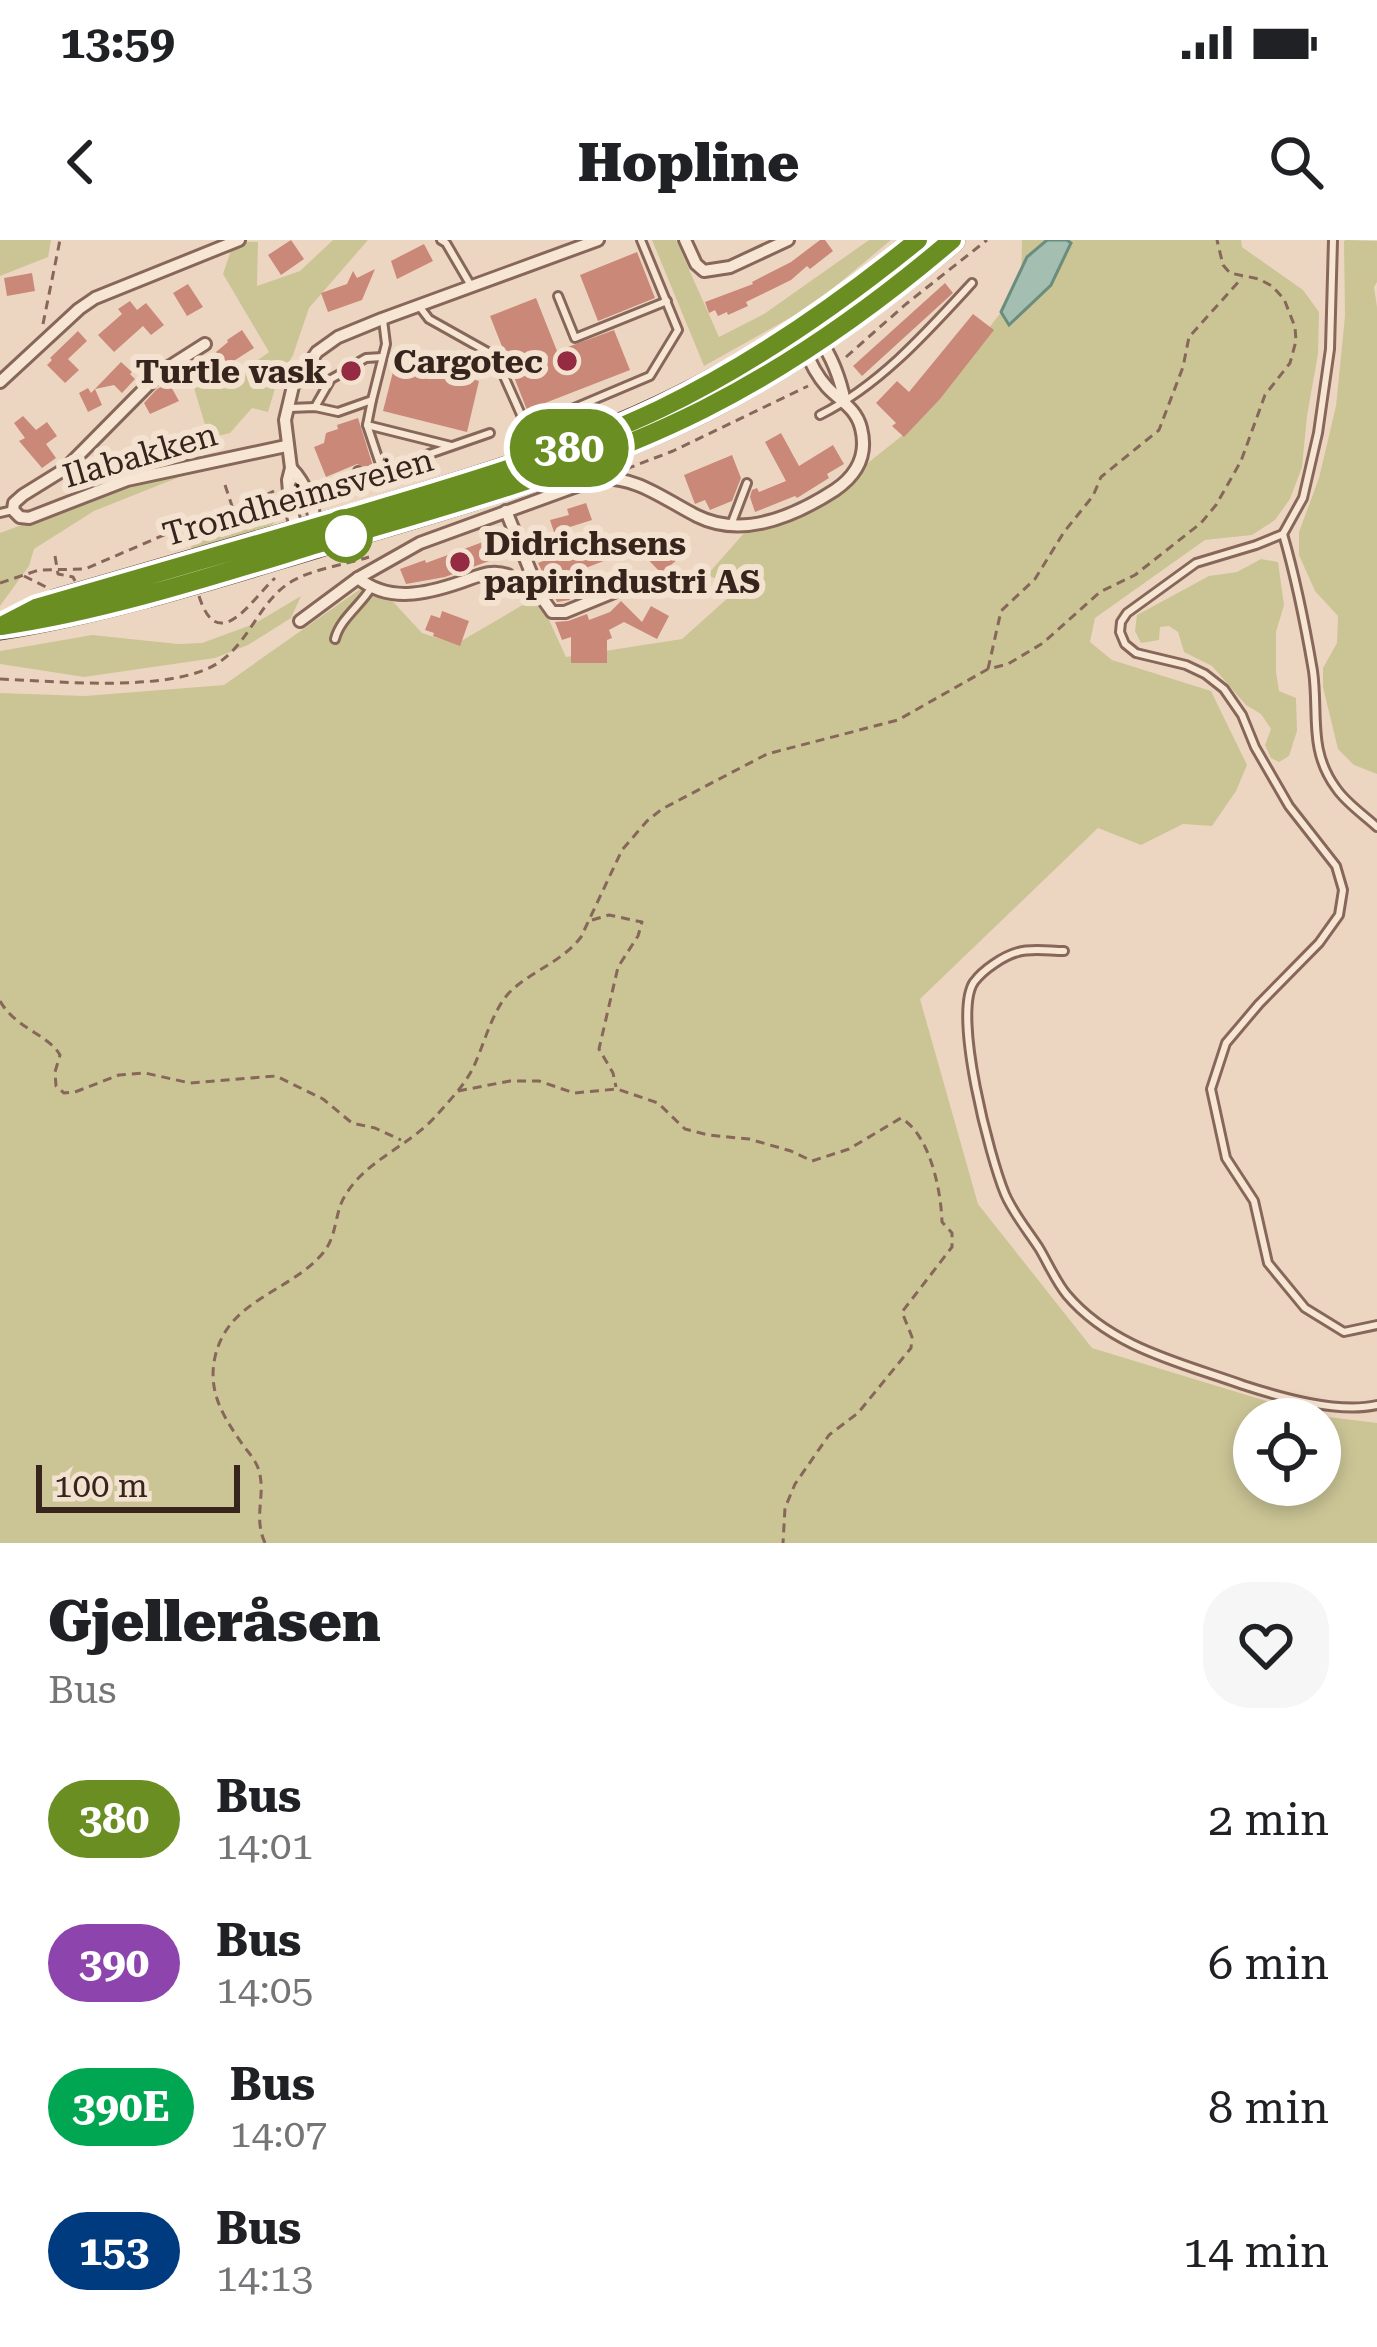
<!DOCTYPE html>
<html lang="en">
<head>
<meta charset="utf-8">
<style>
  body { margin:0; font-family:"Roboto Serif",serif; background:#f6f6f6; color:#202124; height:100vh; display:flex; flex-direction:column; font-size:45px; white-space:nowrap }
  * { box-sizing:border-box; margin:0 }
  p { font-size:39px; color:#757577 }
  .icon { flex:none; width:66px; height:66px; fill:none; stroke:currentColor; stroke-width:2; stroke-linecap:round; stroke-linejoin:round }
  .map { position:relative; height:1303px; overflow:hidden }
  .panel { display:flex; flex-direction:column; background:#fff; flex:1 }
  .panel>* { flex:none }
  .badge { padding:0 24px; border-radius:39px; font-size:42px; line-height:78px }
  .buttons { position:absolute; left:1233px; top:1158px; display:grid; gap:24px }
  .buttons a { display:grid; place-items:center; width:108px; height:108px; border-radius:50%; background:#fff; box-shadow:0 6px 18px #0003; font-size:60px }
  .scale { position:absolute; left:36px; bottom:30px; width:204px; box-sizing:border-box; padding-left:12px; border:6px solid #36241d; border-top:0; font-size:33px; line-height:42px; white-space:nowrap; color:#36241d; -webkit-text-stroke:9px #f4e2d1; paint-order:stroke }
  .map>.badge { position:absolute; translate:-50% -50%; box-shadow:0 0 0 6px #fff }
  .round { display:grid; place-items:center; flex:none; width:126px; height:126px; border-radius:48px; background:#f6f6f6 }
  .overview { display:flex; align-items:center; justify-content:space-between; height:204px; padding:0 48px }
  h1 { font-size:57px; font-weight:800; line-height:90px }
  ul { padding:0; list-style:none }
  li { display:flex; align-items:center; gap:36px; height:144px; padding:0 48px }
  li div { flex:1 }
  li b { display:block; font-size:45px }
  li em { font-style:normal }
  li .badge { min-width:132px; font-weight:700; text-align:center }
  .status { display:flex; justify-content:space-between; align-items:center; height:84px; padding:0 60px; background:#fff; direction:ltr }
  .status svg { height:33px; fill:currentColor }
  header { display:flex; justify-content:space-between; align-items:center; height:156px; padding:0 48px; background:#fff; font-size:54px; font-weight:800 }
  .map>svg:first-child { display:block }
  .green { fill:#cbc596; fill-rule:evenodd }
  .water { fill:#a4bfb1; stroke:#6b8d7d; stroke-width:3 }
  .building { fill:#ca8878 }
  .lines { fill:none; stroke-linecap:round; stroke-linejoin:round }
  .lane-casing { stroke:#866759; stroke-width:12 }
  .street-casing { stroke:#866759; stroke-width:16 }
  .highway-casing { stroke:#54372e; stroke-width:27 }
  .path { stroke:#866759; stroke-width:3; stroke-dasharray:9 6; stroke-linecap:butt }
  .lane { stroke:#f8e6d4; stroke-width:6 }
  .street { stroke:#f8e6d4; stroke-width:10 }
  .highway { stroke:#db8253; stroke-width:21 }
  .line-casing { stroke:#fff; stroke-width:27 }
  .line { stroke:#6b8e23; stroke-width:18 }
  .poi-dot { fill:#942b42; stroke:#f4e2d1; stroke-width:4.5 }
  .stop-dot { fill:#fff; stroke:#6b8e23; stroke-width:6 }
  .labels { text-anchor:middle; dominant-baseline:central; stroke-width:12; stroke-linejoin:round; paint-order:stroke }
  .poi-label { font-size:33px; font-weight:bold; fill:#36241d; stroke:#f4e2d1; text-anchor:end }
  .street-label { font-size:33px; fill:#36241d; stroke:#f4e2d1 }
</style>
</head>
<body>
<div class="status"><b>13:59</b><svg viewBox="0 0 49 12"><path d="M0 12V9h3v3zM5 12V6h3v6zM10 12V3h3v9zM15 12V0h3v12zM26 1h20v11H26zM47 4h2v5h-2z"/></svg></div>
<header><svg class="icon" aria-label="back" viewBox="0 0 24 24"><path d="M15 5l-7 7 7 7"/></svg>Hopline<svg class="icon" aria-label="search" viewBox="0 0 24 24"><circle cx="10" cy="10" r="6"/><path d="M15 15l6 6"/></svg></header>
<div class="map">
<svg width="1377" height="1303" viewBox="0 0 1377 1303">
  <rect width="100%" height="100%" fill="#edd6c1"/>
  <g class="green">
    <path d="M0 0H51L48 17 0 36Z"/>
    <path d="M333 0H368L309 68 293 115 276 145 268 172 252 168 230 193 209 198 188 128 213 117 231 140 269 112 223 34 234 1 258 2 257 46 300 31Z"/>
    <path d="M652 0H676L719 97 764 74 869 0H891L813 65 704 126Z"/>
    <path d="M1022 0H1241L1242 7 1303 50 1319 72 1318 114 1307 176 1302 227 1290 259 1275 280 1252 295 1205 300 1095 378 1090 402 1112 420 1211 451 1247 525 1236 551 1212 586 1183 584 1141 605 1098 588 920 759 978 964 1092 1108 1312 1175 1377 1183V1303H0V453L85 456 224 445 373 340 422 393 456 404 538 356 566 417 682 399 739 348 707 335 745 292 766 286 829 254 913 187 1021 46ZM1254 1179H1320V1245H1254Z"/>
    <path d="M1346 0 1377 1V42L1374 47 1377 67V534L1354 525 1338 509 1323 447V428L1337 403 1338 376 1315 351 1299 315V292L1319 238 1336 166 1345 76 1344 1Z"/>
    <path d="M197 230 94 271 34 309 29 326 0 366V293L119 249Z"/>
    <path d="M278 256 274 283 257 297 193 314 189 297Z"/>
    <path d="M1261 319 1278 322 1284 365 1276 392V432L1279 451 1296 458 1297 491 1289 516 1279 522 1271 518 1265 505 1271 489 1261 474 1246 465 1212 426 1184 412 1178 392 1169 386 1160 387 1159 400 1141 403 1135 391 1137 375 1209 336 1237 332Z"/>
    <path d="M301 356 291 378 248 405 215 418 84 437 0 424V411L92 395 178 404 202 403 254 384Z"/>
  </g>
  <path class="water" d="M1047 0H1067L1071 3 1051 45 1009 85 1001 72 1027 17Z"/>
  <g class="building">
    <path d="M291 0 304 19 281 35 268 15Z"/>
    <path d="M820 0H825L833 11 810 29 807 26 791 40 746 62 748 66 728 75 727 72 718 76 715 70 709 73 705 62 753 44 752 42 791 22Z"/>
    <path d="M424 4 433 21 397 39 391 21Z"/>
    <path d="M637 12 655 58 598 81 580 35Z"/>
    <path d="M375 29 362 60 328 72 321 53 347 44 353 31 357 38Z"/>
    <path d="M32 33 35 51 7 56 4 38Z"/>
    <path d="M945 43 953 53 862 136 853 126Z"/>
    <path d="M188 44 203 67 187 76 173 53Z"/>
    <path d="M536 58 557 111 614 90 630 130 527 170 490 76Z"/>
    <path d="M130 61 137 70 146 63 164 85 151 95 143 86 114 112 98 95 122 74 118 69Z"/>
    <path d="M973 74 994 90 940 159 904 197 892 186 896 183 876 163 897 141 909 152Z"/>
    <path d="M242 90 254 108 229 124 216 112 228 102 227 100Z"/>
    <path d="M78 91 87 101 68 119 79 130 65 143 47 125 52 120 50 118Z"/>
    <path d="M396 120 479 141 467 192 383 171Z"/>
    <path d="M121 122 132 132 130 134 135 139 122 153 114 145 95 149 102 165 88 172 79 153 88 148 91 153Z"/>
    <path d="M169 143 179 161 150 174 144 163 157 149Z"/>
    <path d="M23 176 36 190 47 182 57 196 46 204 56 218 42 228 19 201 25 198 14 183Z"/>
    <path d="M358 178 373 226 365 228 357 224 326 237 314 207 324 203 326 193 338 189 337 185Z"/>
    <path d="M781 193 799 226 833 205 844 224 827 234 829 238 797 258 795 256 755 272 750 257 752 250 757 248 759 252 786 241 765 202Z"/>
    <path d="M732 215 741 238 732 261 710 270 705 260 695 264 684 235Z"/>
    <path d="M586 263 592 280 554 292 550 280 569 275 567 269Z"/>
    <path d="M653 294 677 320 661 333 637 308Z"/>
    <path d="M499 296 506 315 445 337 406 344 400 329 425 320 426 323Z"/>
    <path d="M611 296 619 315 578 331 585 349 568 356 570 360 557 362 538 323 561 314 563 320 586 311 584 306Z"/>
    <path d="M621 361 642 382 651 366 669 376 657 399 624 382 609 390 612 398 607 400V423H571V397L562 400 555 382 568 381 587 374 589 380 610 372Z"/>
    <path d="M442 371 469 381 460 406 433 396 434 393 425 390 431 375 440 378Z"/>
  </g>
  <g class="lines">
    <g class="lane-casing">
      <g id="lane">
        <path d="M441 0 446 3 470 44"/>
        <path d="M1333 0 1330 109 1318 193 1303 258 1283 294C1296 339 1305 384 1313 431 1319 473 1308 510 1336 548 1346 563 1364 575 1377 587"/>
        <path d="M558 56 575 98 667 61"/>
        <path d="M419 66 429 79 495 116 527 188 650 136 678 90 641 0"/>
        <path d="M359 122 366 118 382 117"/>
        <path d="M372 160 367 185 382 230"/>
        <path d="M315 167 331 139 340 134"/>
        <path d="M290 168 315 167 338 172 372 160 386 104 383 80"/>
        <path d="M820 175C880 145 927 92 972 43"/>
        <path d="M367 185 451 206"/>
        <path d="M358 231 360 238 490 193"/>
        <path d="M0 273 13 270"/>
        <path d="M731 285 747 243"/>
        <path d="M1283 294 1256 305 1196 323 1127 373 1121 382 1120 392 1125 404 1136 413 1186 425 1205 434 1224 449 1242 475 1255 507 1289 566 1336 626 1343 650 1339 675 1319 703 1259 764 1226 803 1211 849 1226 918 1254 961 1268 1023 1305 1068 1344 1092 1377 1085"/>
        <path d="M335 399C340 379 360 366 371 348"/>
        <path d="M1064 711C1050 711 1031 708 1018 712 1003 716 983 730 974 742 952 774 990 918 1005 954 1013 973 1028 991 1039 1008 1048 1023 1056 1042 1067 1055 1112 1108 1182 1123 1243 1145 1280 1157 1338 1174 1377 1165"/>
      </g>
    </g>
    <g class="street-casing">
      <g id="street">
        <path d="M685 0 696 24 704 31 730 27 788 0"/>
        <path d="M819 99C833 118 840 138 845 162"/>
        <path d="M205 104 161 132 65 229 23 255 14 263 13 270 20 277 29 278 127 240 286 206"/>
        <path d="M0 142 79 69 95 58 239 0"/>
        <path d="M291 228C306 243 316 269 315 291"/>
        <path d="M506 271 540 355 552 372H565L643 340"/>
        <path d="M297 292 290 263 288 240 291 228 285 180 293 146 317 112 338 97 382 79 598 0"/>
        <path d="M358 338C389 363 426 354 461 342 479 336 490 329 508 335"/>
        <path d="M300 381 358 338 420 303 596 239C636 235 663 259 697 276 743 299 795 276 835 250 857 235 868 215 861 188 856 168 840 161 827 147 817 136 809 120 804 107"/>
      </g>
    </g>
    <g class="highway-casing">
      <g id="highway">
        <path d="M56 362C150 335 244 307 338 281 461 245 584 209 699 149 777 109 850 56 918 0"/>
        <path d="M0 387C107 370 213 336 317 305 447 265 582 230 704 169 793 124 876 64 952 0"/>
      </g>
    </g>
    <g class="path">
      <path d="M43 84 60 0"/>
      <path d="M846 117 906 64 987 0"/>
      <path d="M626 229 673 211 808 146"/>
      <path d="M225 245 233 269"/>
      <path d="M55 316 58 334 73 337 75 341"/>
      <path d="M24 336 48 348"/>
      <path d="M0 343 39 330 85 329 178 289 234 270 274 251"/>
      <path d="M199 356C218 417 252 359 275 338"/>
      <path d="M988 429 1001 371 1035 339 1064 292 1093 256 1101 237 1159 190 1183 127 1189 97 1242 38"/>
      <path d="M0 439C55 441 176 454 221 421 249 401 260 362 289 343 311 329 344 325 369 317"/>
      <path d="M592 680 609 675 642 682 638 696 618 727 599 809 613 833 616 847"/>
      <path d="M0 761C16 789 48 794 60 815L55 832 56 846 64 853 75 852 119 835 145 833 190 843 276 836 323 859 352 883 375 888 401 900"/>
      <path d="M458 851 510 841H539L574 853 617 849 658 863 685 889 708 895 749 899 791 911 812 921 849 909 901 878C930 895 941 950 942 982L952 993V1007L902 1072 912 1097 911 1108 858 1173 829 1195 795 1244 785 1268 783 1303"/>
      <path d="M265 1303C253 1277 266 1255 259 1231 257 1223 251 1215 245 1208 225 1179 207 1154 215 1117 228 1059 289 1053 323 1013 338 995 334 972 346 954 367 920 410 905 435 877 449 861 465 845 474 826 484 804 490 779 504 759 522 734 560 725 581 697L622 610 647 581 662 569 767 514 898 480 988 429 1008 424 1043 403 1100 352 1135 335 1201 283 1216 265 1241 221 1265 155 1290 123 1296 101 1295 87 1284 59 1272 46 1259 39 1230 33 1223 25 1217 0"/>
    </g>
    <use href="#lane" class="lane"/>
    <use href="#street" class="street"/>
    <use href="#highway" class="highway"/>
  </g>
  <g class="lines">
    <g class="line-casing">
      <path id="line" d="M918 0C838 65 753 124 660 169 561 216 456 246 351 277 246 307 141 337 36 368L1 386C105 371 216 335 318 304 448 265 583 230 704 169 793 124 877 64 952 0"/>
    </g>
    <use href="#line" class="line"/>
  </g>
  <g class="poi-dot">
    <circle cx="567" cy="121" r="12"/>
    <circle cx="351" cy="131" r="12"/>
    <circle cx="460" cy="322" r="12"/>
  </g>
  <circle class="stop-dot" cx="346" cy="296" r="24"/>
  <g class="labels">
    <g class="poi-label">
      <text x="543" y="121">Cargotec</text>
      <text x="327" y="131">Turtle vask</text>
      <text x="484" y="303" text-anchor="start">Didrichsens<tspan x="484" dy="38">papirindustri AS</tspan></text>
    </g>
    <g class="street-label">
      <text transform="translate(140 215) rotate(-16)">Ilabakken</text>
      <text transform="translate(298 257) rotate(-16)">Trondheimsveien</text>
    </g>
  </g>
</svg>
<div class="buttons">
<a><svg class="icon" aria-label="locate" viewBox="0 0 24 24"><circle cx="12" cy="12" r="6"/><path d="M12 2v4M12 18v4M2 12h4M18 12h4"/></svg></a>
</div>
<div class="scale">100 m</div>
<b class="badge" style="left:569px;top:208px;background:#6b8e23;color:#fff">380</b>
</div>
<section class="panel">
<div class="overview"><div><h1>Gjelleråsen</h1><p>Bus</p></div><a class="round"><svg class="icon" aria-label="heart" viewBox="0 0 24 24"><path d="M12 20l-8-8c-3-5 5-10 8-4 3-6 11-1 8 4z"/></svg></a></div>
<ul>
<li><span class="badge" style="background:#6b8e23;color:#fff">380</span><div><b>Bus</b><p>14:01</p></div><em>2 min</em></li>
<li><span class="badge" style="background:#8e44ad;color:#fff">390</span><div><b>Bus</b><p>14:05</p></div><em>6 min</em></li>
<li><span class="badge" style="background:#00a651;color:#fff">390E</span><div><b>Bus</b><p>14:07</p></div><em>8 min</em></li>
<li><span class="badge" style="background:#003b80;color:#fff">153</span><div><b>Bus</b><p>14:13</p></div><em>14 min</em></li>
</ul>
</section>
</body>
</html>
